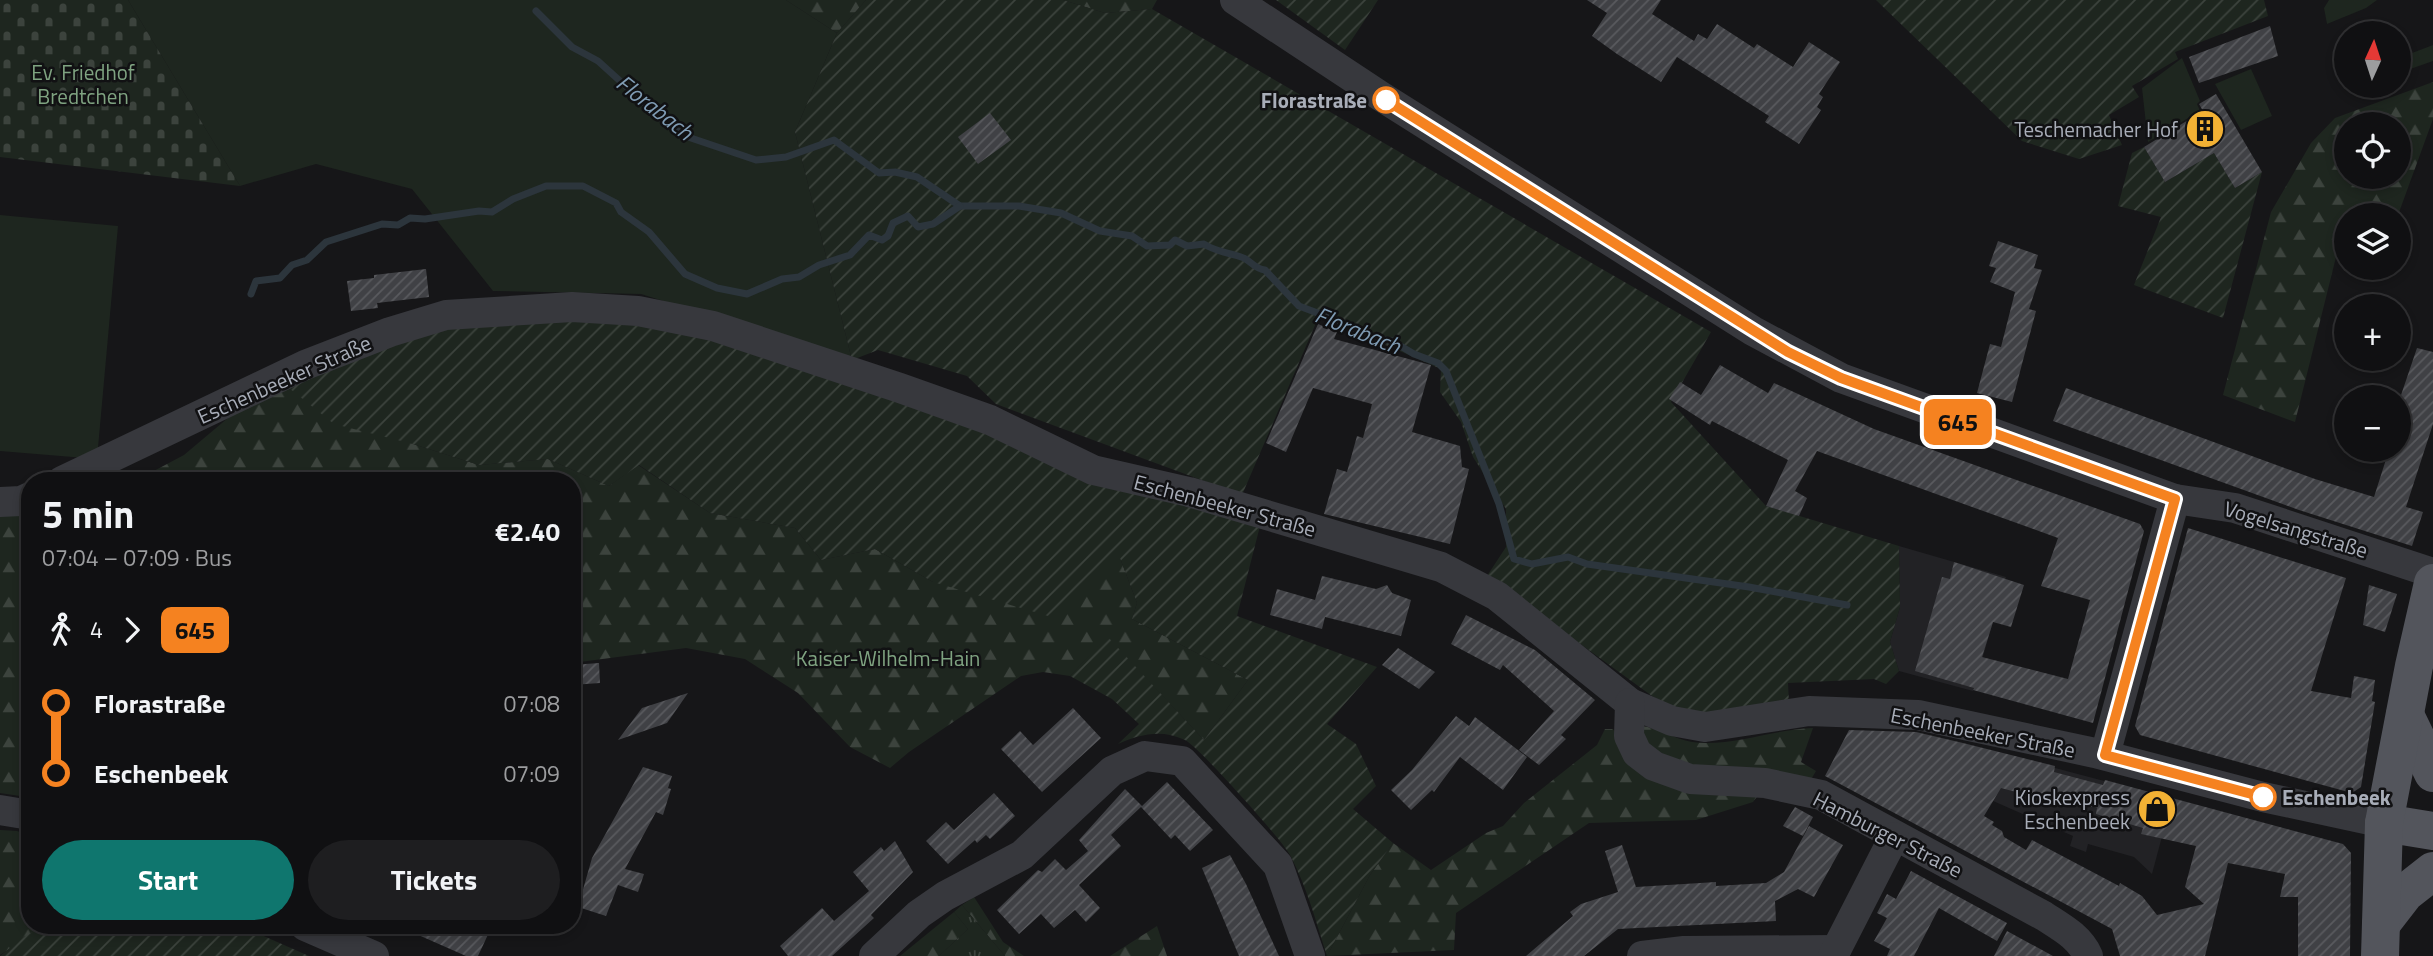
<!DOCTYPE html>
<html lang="en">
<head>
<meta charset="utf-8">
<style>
  body { margin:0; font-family:"Titillium Web",sans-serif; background:#1e1e20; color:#f1f3f6; height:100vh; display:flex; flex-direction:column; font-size:26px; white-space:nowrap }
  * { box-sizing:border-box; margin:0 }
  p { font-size:23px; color:#9c9d9f }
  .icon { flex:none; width:38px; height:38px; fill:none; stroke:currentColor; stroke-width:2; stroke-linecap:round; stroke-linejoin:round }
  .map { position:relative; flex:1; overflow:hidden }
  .drawer { position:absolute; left:21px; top:472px; width:560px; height:462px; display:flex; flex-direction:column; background:#101012; border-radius:28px; box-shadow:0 4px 10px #0003,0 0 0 2px #303032 }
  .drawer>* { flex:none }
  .badge { padding:0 14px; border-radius:10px; font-size:24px; line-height:46px }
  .needle { width:46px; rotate:3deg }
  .tools { position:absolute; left:2334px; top:21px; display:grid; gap:14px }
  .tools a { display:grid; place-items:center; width:77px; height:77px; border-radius:50%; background:#101012; box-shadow:0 4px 10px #0003,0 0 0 2px #303032; font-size:35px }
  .map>.badge { position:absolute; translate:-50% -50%; box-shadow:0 0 0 4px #fff }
  .legs { display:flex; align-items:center; gap:10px; height:77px; padding:0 21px; font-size:23px }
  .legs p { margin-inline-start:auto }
  .overview { display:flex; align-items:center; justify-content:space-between; height:119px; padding:0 21px }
  h1 { font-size:38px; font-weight:700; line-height:52px }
  .action { display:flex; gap:14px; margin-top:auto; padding:14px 21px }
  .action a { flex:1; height:80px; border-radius:42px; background:#0f766e; color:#fff; font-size:28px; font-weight:700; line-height:80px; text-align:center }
  .action a+a { background:#1e1e20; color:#f1f3f6 }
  ul { padding:0 21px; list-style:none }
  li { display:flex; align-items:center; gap:24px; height:70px; font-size:26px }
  li i { display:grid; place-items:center; width:10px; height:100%; margin:0 9px; background:currentColor }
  li i::after { content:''; width:18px; height:18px; margin:-9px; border:5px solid; border-radius:50%; background:#101012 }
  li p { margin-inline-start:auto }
  li:first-child i { background:linear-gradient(#0000 50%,currentColor 0) }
  li:last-child i { background:linear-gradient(currentColor 50%,#0000 0) }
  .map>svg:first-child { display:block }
  .built { fill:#222225 }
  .grass { fill:#1e261f }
  .forest { fill:url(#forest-firs); fill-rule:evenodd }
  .cemetery { fill:url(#cemetery-stones) }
  .park { fill:url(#park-tufts) }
  .garden { fill:url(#garden-furrows) }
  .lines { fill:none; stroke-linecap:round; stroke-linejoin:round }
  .stream { stroke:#2c353c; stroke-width:7 }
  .building { fill:url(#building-hatch); fill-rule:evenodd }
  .minor { stroke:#37383d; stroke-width:30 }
  .major { stroke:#53555c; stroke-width:38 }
  .line-1-casing { stroke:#fff; stroke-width:16 }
  .line-1 { stroke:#f58220; stroke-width:10 }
  .stop-1-dot { fill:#fff; stroke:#f58220; stroke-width:3.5 }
  .labels { text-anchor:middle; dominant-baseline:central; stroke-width:5; stroke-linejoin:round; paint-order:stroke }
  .park-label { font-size:21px; fill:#7fa381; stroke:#111113 }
  .stop-label { font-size:21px; font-weight:bold; fill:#a8adb8; stroke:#111113; text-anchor:end }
  .poi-label { font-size:21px; fill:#a8adb8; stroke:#111113; text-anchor:end }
  .street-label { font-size:21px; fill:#a8adb8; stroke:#111113 }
  .water-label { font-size:23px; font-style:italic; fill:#7f9bb3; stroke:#111113 }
</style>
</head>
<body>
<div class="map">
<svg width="2433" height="956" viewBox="0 0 2433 956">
  <defs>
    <pattern id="forest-firs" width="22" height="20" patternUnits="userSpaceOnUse" patternTransform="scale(1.75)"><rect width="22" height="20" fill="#1e261f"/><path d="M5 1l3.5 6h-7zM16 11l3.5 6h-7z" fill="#3c433d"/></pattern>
    <pattern id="cemetery-stones" width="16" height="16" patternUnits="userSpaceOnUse" patternTransform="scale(1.75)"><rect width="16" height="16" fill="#1e261f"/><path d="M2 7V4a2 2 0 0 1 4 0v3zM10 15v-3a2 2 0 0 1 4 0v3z" fill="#3c433d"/></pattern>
    <pattern id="park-tufts" width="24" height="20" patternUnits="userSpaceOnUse" patternTransform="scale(1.75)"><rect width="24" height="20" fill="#1e261f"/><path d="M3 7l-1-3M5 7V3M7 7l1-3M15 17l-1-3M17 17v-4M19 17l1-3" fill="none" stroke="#3c433d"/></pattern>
    <pattern id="garden-furrows" width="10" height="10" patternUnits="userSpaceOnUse" patternTransform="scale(1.75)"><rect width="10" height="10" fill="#1e261f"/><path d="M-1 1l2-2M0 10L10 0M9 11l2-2" fill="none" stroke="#3c433d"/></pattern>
    <pattern id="building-hatch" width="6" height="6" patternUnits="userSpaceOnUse" patternTransform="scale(1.75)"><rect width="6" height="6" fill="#404145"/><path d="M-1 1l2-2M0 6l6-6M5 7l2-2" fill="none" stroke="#595a5e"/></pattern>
  </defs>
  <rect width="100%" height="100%" fill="#161618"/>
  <g class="built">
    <path d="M1899 546 2006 577 1973 691 1899 671 1890 642 1900 607Z"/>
    <path d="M1961 743 2172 799 2152 874 2134 857 2088 844 2086 852 2070 846 2073 836 1950 782Z"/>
  </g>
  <g class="grass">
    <path d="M128 0H786L837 33 795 132 852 360 641 294 493 291 412 189 316 164 240 186Z"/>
    <path d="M2329 0H2377L2366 8 2327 24 2324 8Z"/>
    <path d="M2433 45V61L2399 73V58Z"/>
    <path d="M2182 58 2200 101 2197 104 2200 111 2148 142 2142 88Z"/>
    <path d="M2251 69 2272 116 2241 130 2215 84Z"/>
    <path d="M0 215 118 226 97 459 0 451Z"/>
  </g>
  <g class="forest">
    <path d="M786 0H866L837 33Z"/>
    <path d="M1063 0H1157L1152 9 1105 13Z"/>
    <path d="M2433 82V119L2398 215H2347V249L2337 253 2295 422 2223 395 2271 212 2311 143 2335 118ZM2347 124H2399V177H2347Z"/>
    <path d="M284 384 413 444 479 465 548 459 609 486 638 465 710 513 795 528 821 560 875 549 933 582 1120 558 1137 603 1132 619 1248 680 1204 740 1107 637 1070 676 1043 672 1021 676 909 752 890 768 850 747 798 693 745 659 686 648 572 663V481H135L184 455 241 407Z"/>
    <path d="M30 504V796L27 797 0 793V506Z"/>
    <path d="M1640 726C1658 727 1674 739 1692 742 1732 747 1774 729 1813 728L1801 762 1816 771 1810 781 1701 772 1647 746Z"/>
    <path d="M1605 729H1613L1625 751 1762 790 1753 802 1696 820 1589 823 1456 913 1454 950 1327 956 1370 875 1393 843 1431 870 1486 833 1503 826 1524 803 1597 745Z"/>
    <path d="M0 830 17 831 30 836V926H45L0 955Z"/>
    <path d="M974 897 1003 942 1024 956H1005L962 905Z"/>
    <path d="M954 912 968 929 939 956H900Z"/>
    <path d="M1157 926 1167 956H1110Z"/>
  </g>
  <path class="cemetery" d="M0 0H128L240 186 0 157Z"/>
  <path class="park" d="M962 905 1005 956H939L968 929 954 912Z"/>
  <g class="garden">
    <path d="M866 0H1063L1105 13 1152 9 1711 332 1671 402 1766 506 1899 546 1900 607 1890 642 1899 671 1886 684 1874 679 1788 683 1789 703 1697 714 1675 708 1652 696 1487 576 1506 547V509L1473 457 1461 422 1440 392 1441 369 1319 316 1242 495 996 404 967 376 878 350 852 360 795 132 837 33Z"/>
    <path d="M1276 0H1378L1345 50Z"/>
    <path d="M1876 0H2264L2268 16 2175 52 2178 59 2132 86 2139 97 2109 115 2122 145 2079 159 2022 141Z"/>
    <path d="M2144 147 2165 182 2214 153 2235 188 2262 172 2223 318 2134 285 2161 217 2118 206 2132 153Z"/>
    <path d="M502 316 662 322 1260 526 1237 616 1377 667 1327 724 1356 744 1376 786 1353 809 1393 843 1370 875 1327 956C1316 922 1307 887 1290 855 1282 840 1198 746 1185 740 1161 729 1141 734 1118 744L1139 724 1112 699 1070 676 1107 636 1204 740 1248 680 1132 619 1137 603 1120 558 1048 616 933 582 875 549 821 560 795 528 710 513 639 465 609 486 548 459 479 465 413 444 334 424 284 384 426 329Z"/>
    <path d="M45 926H241L309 956H0L23 937Z"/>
  </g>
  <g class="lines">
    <g class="stream">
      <path d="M536 11 572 47 598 61 663 120 685 136 756 160 786 157 834 140 879 173 895 172 917 177 960 206H1019L1061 213 1100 231 1132 236 1147 246 1170 245 1175 240 1187 246 1204 244C1214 251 1229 253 1241 257 1251 260 1254 269 1265 270L1299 306 1352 326 1363 336 1392 341 1414 354 1438 363 1446 371 1499 504 1514 559 1532 564 1568 557 1587 564 1749 587 1847 605"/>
      <path d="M251 294 256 281 280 278 292 265 307 260 326 242 382 224 398 225 410 218 425 219 479 211 492 212 513 199 546 186H583L616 203 621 212 649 232 685 274 717 288 747 294 782 279 799 277 819 265 850 255 869 235 882 240 888 236 893 223 908 216 918 227 933 224 960 206"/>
    </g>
  </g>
  <g class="building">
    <path d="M1587 0H1661L1652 14 1694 41 1698 34 1707 39 1717 24 1754 48 1757 44 1793 67 1809 42 1840 62 1819 94 1823 97 1817 107 1821 110 1799 144 1765 122 1769 116 1677 57 1661 82 1617 54 1592 36 1607 13Z"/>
    <path d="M2270 26 2278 56 2199 83 2189 57Z"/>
    <path d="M2216 94 2262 172 2235 188 2214 153 2165 182 2144 147 2203 111 2199 104Z"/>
    <path d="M990 113 1011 140 978 164 958 137Z"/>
    <path d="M1998 241 2038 255 2034 268 2042 270 2029 309 2036 311 2012 402 1977 393 1990 344 2001 347 2015 292 1990 282 1996 268 1989 266Z"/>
    <path d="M426 269 429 297 377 303 378 308 351 311 347 281 374 278V275Z"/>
    <path d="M1318 324 1337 332 1334 339 1431 365 1412 432 1460 446 1462 467 1469 469 1450 544 1324 514 1337 469 1347 472 1357 436 1363 438 1372 404 1313 388 1286 452 1266 443Z"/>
    <path d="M2417 348 2433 352V424L2406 507 2423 512 2412 546 2299 510 2053 421 2066 388 2315 479 2374 497 2389 450H2399V401Z"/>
    <path d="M1720 365 1768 393 1774 383 1874 429 2140 524 2144 531 2093 723 1973 690 1974 688 1915 671 1942 577 1950 579 1954 562 2024 585 2011 627 1993 622 1982 657 2068 679 2090 600 2041 586 2058 538 1817 451 1795 491 1807 498 1799 516 1766 506 1788 460 1712 421 1710 425 1669 399 1680 382 1701 395Z"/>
    <path d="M2188 528 2346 578 2311 691 2351 698 2354 676 2375 680 2372 701 2375 702 2361 787 2352 793 2140 735 2135 726Z"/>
    <path d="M1322 576 1376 589 1387 585 1392 593 1411 600 1401 636 1325 617 1322 629 1270 615 1277 589 1315 600Z"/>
    <path d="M2369 585 2397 594 2385 632 2363 625Z"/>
    <path d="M1466 615 1535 650 1595 700 1561 735 1566 739 1539 765 1519 750 1554 711 1503 665 1500 670 1451 644Z"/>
    <path d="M1398 648 1435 672 1419 689 1382 665Z"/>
    <path d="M599 663 600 683 572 685V665Z"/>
    <path d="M688 693 667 723 618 740 642 708Z"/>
    <path d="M1073 708 1101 738 1042 792 1001 749 1020 731 1033 745Z"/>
    <path d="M1456 716 1469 726 1475 717 1527 757 1503 790 1460 757 1434 792 1432 790 1411 810 1391 790 1412 770Z"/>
    <path d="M1849 730 1916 732 1963 743 2055 766 2054 772 2103 785 2105 780 2343 844 2351 853 2350 956H2298V897H2280L2285 874 2228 863 2205 956H2120L2112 929 1825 776ZM2001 788 2046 800 2047 795 2097 808 2096 814 2143 828 2141 834 2196 846 2185 887 2204 904 2157 915 2142 896 2120 883 2119 886 2032 840 2026 850 2004 837 2002 831 1992 825 1994 822 1984 816Z"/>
    <path d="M643 767 672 776 668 788 671 789 663 815 656 812 625 869 644 874 638 892 618 885 606 916 578 907 592 858Z"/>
    <path d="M1167 782 1213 830 1190 851 1175 835 1171 839 1141 807 1111 835 1121 846 1079 885 1100 908 1086 922 1075 910 1054 928 1041 914 1019 934 997 910 1038 870 1042 872 1055 859 1066 870 1088 851 1079 840 1125 789 1142 806Z"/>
    <path d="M994 793 1015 816 990 839 986 835 977 843 975 840 948 864 926 841 946 822 954 830Z"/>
    <path d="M1795 807 1813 817 1803 836 1783 826Z"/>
    <path d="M1809 826 1843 845 1814 897 1798 889 1775 901 1776 921 1618 929 1584 956H1526L1573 916 1570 912 1581 904 1618 892 1605 851 1622 845 1636 887 1716 882V886L1766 883 1784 872Z"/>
    <path d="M895 841 913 872 871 915 874 918 832 956H788L780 946 822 908 834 921 869 891 853 872 881 847 884 851Z"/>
    <path d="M1230 855 1246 884 1279 956H1239L1202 868Z"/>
    <path d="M1911 871 2007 923 1997 941 1939 908 1914 956H1887L1890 949 1874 941 1887 918 1877 913 1887 894 1896 899Z"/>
    <path d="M398 926H492L478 956H466Z"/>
    <path d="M2007 931 2053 956H1994Z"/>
  </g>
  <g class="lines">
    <g class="minor">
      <path d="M1235 0 1382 97 1753 331 1841 378 2175 499 2235 508 2433 573"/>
      <path d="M62 481 305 365 390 332 446 315 572 307 638 311 713 326 900 388 990 420 1093 470 1189 492 1441 567 1497 596 1630 703 1672 721 1705 727 1809 711 1918 715 2095 753 2263 797 2384 823"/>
      <path d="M0 502 21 501 30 497"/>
      <path d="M1630 703 1629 736 1637 753 1654 766 1690 779 1765 783 1821 795 2044 916C2061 927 2080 937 2088 956"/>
      <path d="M2105 755 2175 499"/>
      <path d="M0 810 30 815"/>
      <path d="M305 926 374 956"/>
      <path d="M874 956 919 914 945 896 1022 855 1112 771 1145 756 1182 761 1278 865 1310 956"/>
      <path d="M1642 956 1684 951 1836 950"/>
      <path d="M1833 956 1894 837"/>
    </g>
    <g class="major">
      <path d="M2405 715 2433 773"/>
      <path d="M2384 823 2433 831"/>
      <path d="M2381 924 2405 893 2433 871"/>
      <path d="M2380 956 2384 823 2414 666 2433 583"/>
    </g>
  </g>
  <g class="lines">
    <g class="line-1-casing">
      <path id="line-1" d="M1386 100 1788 352 1841 378 2175 499 2105 755 2263 797"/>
    </g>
    <use href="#line-1" class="line-1"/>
  </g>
  <defs>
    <g id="building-disc" transform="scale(2.0125)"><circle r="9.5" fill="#f2b134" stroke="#111113"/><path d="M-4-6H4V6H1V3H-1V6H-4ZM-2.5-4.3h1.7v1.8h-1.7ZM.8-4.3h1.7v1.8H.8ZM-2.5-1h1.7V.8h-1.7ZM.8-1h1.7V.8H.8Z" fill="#111"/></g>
    <g id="shop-disc" transform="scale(2.0125)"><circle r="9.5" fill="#f2b134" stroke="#111113"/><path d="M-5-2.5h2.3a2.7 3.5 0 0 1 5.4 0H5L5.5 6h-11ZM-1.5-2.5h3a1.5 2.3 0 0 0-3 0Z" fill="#111"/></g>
  </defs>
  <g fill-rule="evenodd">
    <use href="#building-disc" x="2205" y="129"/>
    <use href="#shop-disc" x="2157" y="809"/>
  </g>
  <g class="stop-1-dot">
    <circle cx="1386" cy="100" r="12"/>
    <circle cx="2263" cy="797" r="12"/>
  </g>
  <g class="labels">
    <g class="park-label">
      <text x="83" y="72">Ev. Friedhof<tspan x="83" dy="24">Bredtchen</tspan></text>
      <text x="888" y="658">Kaiser-Wilhelm-Hain</text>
    </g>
    <g class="stop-label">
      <text x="1367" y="100">Florastraße</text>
      <text x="2282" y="797" text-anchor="start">Eschenbeek</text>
    </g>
    <g class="poi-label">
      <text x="2178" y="129">Teschemacher Hof</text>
      <text x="2130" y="797">Kioskexpress<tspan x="2130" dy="24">Eschenbeek</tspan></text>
    </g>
    <g class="street-label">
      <text transform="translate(284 379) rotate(-24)">Eschenbeeker Straße</text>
      <text transform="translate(1225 505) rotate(15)">Eschenbeeker Straße</text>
      <text transform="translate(2296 529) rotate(17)">Vogelsangstraße</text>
      <text transform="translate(1983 732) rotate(11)">Eschenbeeker Straße</text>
      <text transform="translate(1888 834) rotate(27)">Hamburger Straße</text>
    </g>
    <g class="water-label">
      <text transform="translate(655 107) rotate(38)">Florabach</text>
      <text transform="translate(1358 330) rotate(22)">Florabach</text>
    </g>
  </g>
</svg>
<div class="tools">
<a><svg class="needle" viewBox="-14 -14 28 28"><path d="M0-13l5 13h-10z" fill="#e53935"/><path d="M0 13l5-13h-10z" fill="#9c9d9f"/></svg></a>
<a><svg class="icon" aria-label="locate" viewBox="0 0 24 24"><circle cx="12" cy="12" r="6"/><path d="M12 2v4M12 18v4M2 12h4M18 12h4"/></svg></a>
<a><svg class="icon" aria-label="layers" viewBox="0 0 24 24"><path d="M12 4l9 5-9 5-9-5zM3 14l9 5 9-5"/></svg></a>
<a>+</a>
<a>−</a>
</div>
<b class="badge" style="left:1958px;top:422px;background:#f58220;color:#111">645</b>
<section class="drawer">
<div class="overview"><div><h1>5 min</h1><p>07:04 – 07:09 · Bus</p></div><b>€2.40</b></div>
<div class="legs"><svg class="icon" aria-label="walk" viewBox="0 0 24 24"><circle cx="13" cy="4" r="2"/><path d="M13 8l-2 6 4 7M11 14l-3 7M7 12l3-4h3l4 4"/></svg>4<svg class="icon" aria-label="forward" viewBox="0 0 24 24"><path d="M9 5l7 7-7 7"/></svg><b class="badge" style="background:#f58220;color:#111">645</b></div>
<ul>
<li><i style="color:#f58220"></i><b>Florastraße</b><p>07:08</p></li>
<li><i style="color:#f58220"></i><b>Eschenbeek</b><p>07:09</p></li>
</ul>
<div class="action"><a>Start</a><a>Tickets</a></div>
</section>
</div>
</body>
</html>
